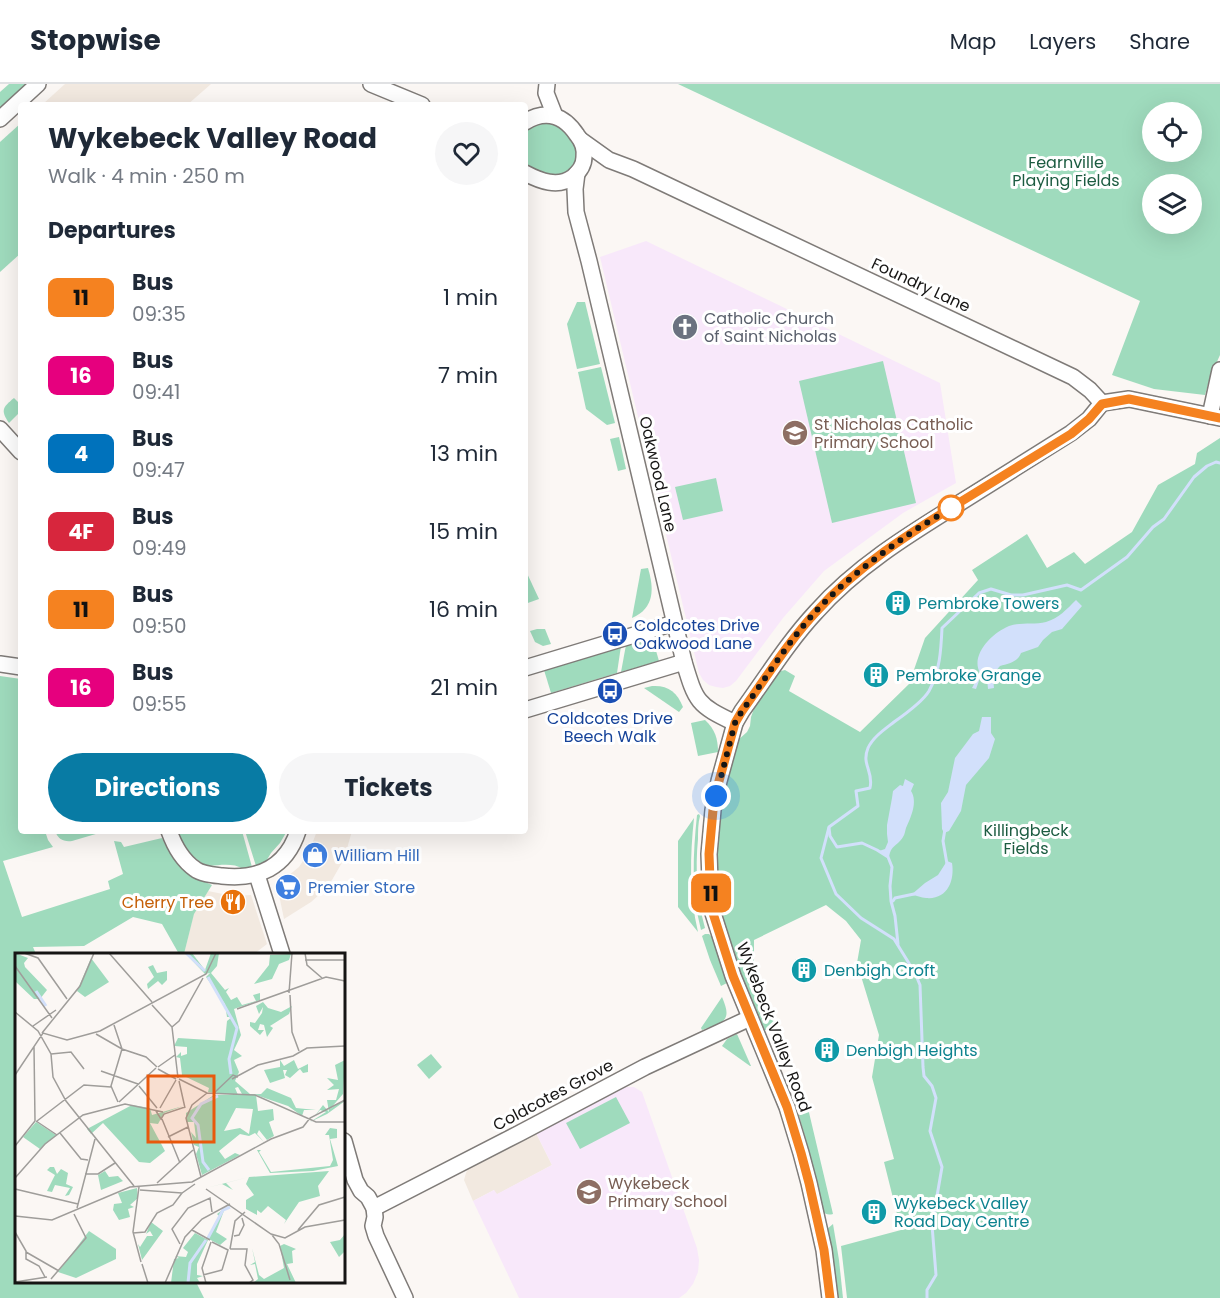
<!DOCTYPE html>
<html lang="en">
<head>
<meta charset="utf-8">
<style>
  body { margin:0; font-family:Poppins,sans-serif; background:#f6f6f7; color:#1f2937; height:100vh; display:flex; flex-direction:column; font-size:22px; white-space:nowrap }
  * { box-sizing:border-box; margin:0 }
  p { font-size:20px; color:#747a83 }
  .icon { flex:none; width:33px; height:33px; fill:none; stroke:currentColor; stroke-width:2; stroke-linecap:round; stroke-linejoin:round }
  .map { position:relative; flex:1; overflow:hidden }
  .side { position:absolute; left:18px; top:18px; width:510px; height:732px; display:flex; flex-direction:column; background:#fff; border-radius:6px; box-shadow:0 6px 24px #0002 }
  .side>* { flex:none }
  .badge { padding:0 12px; border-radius:9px; font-size:21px; line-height:39px }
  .buttons { position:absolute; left:1142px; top:18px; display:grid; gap:12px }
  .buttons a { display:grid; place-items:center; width:60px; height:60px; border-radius:50%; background:#fff; box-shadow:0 6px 24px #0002; font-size:30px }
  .you { position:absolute; width:30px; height:30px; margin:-15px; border:4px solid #fff; border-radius:50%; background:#1a73e8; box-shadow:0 0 0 9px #1a73e833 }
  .map>.badge { position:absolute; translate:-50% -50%; box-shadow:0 0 0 3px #fff }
  h2 { padding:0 30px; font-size:22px; line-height:54px }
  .round { display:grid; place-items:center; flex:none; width:63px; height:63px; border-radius:32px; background:#f6f6f7 }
  .head { display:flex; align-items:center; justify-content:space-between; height:102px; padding:0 30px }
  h1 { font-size:28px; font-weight:700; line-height:45px }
  .cta { display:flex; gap:12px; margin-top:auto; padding:12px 30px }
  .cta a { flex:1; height:69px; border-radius:36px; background:#087ba4; color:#fff; font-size:24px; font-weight:700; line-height:69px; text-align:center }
  .cta a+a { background:#f6f6f7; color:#1f2937 }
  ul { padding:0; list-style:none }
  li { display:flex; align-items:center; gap:18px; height:78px; padding:0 30px }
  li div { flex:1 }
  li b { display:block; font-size:22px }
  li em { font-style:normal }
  li .badge { min-width:66px; font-weight:700; text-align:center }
  header { display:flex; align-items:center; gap:36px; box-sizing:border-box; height:84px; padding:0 30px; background:#fff; border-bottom:2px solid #e0e1e3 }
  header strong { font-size:28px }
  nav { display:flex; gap:33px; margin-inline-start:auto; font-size:21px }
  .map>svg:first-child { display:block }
  .built { fill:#f2e9e0 }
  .education { fill:#f8e8fa }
  .green { fill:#9fdbbd; fill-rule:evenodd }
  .water { fill:#d2e0fb }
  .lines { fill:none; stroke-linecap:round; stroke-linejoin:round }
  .stream { stroke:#d2e0fb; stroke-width:3 }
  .secondary-casing { stroke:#7f7b78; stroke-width:18 }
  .secondary { stroke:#fff; stroke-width:15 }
  .line-casing { stroke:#fff; stroke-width:14 }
  .line { stroke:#f58220; stroke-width:9 }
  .walk { stroke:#161514; stroke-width:6; stroke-dasharray:0 10.8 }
  .stop-dot { fill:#fff; stroke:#f58220; stroke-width:3 }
  .labels { text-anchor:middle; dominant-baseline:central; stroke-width:6; stroke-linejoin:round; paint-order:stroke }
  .park-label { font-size:16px; fill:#1c5c41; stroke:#fff }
  .street-label { font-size:16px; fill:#161514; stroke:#fff }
  .worship-label { font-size:16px; fill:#5b616d; stroke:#fff; text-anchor:start }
  .education-label { font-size:16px; fill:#785e54; stroke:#fff; text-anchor:start }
  .culture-label { font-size:16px; fill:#0d838f; stroke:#fff; text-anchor:start }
  .transit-label { font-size:16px; fill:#164399; stroke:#fff; text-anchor:start }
  .shop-label { font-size:16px; fill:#366cbe; stroke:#fff; text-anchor:start }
  .food-label { font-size:16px; fill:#c56008; stroke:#fff; text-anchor:end }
  .inset-river { fill:none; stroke:#d2e0fb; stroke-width:3 }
  .inset-road { fill:none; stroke:#9f9d9a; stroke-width:1.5 }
  .view { fill:#e8590c; fill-opacity:0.15; stroke:#e8590c; stroke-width:3 }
  .inset-edge { fill:none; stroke:#161514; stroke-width:3 }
</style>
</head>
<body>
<header>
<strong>Stopwise</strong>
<nav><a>Map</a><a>Layers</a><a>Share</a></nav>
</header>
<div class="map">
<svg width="1220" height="1214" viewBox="0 0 1220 1214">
  <rect width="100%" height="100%" fill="#fbf7f4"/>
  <g class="built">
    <path d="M65 0H211L187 21H44L43 20Z"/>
    <path d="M317 747H352L344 775 332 796 322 808 311 818 284 835 277 801 299 783 309 768Z"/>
    <path d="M208 807 233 812 251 811 267 860 254 870H184L194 829Z"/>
    <path d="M536 1049 552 1081 496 1111 494 1106 473 1117 464 1096 466 1089 468 1085Z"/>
  </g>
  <g class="education">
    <path d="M646 157 940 299 956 399 903 429 824 487 783 534 736 597 730 602 723 604 716 603 709 601 703 596 699 589 600 173Z"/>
    <path d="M625 1003H634L642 1008 697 1164 699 1176 698 1188 693 1200 686 1209 679 1214H519L473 1117 494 1106 497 1110 552 1081 536 1049Z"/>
  </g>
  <g class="green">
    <path d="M9 0H28L0 26V8Z"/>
    <path d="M678 0H1220V271L1210 293 1205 311 1154 305 1112 291 1140 217ZM1152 28H1191V68H1152ZM1152 100H1191V140H1152Z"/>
    <path d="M543 38C587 41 587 105 545 90 538 87 530 84 525 78V48L535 40Z"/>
    <path d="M21 39V169L0 188V58Z"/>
    <path d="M577 218H585L600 280 577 285 567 240Z"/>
    <path d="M883 277 916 419 832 439 799 297Z"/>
    <path d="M601 283 615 339 607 341 586 325 578 288Z"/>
    <path d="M14 314 21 321V327L9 339C0 326 3 323 14 314Z"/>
    <path d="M619 353 626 385 618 387 610 355Z"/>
    <path d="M1220 354V1214H847L841 1162 901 1146 884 1078 894 1075 872 993 879 951 857 879 861 856 846 837 826 821 754 856V890L775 940 773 945 769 947 762 945 730 868 719 831 715 778 720 720 737 657 747 648 750 642 751 633 755 622 775 590 781 587 785 586 795 592 789 607 860 648 909 600 925 554 978 496 972 486 1027 450 1047 484 1074 468 1085 480 1132 448 1158 401 1195 380 1197 369Z"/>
    <path d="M716 394 723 427 683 436 675 403Z"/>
    <path d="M648 484C654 504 655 524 632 534L641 485Z"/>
    <path d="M525 485 539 515 525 520Z"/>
    <path d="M537 545H545L551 560 543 562 535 558 530 547Z"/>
    <path d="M652 553 659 577 621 588 626 561Z"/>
    <path d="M621 562 617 589 551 609 544 586Z"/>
    <path d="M0 592 21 595V747H45L48 756 53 763 3 777 22 833 110 805 108 797 123 790 114 757 121 758 124 763 162 754C176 782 183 788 212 801L194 830 184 870H179L162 840 133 833 84 862 33 863 36 870H16V1198H196L204 1214H0Z"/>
    <path d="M652 602C668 601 677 608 683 623L679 628 644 604Z"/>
    <path d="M705 636C715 645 718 655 718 668L698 672 691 639Z"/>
    <path d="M699 730 700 732C698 739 698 748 698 755 695 786 697 815 705 844L701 846C691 807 693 770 697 731Z"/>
    <path d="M694 734C690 772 689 810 698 848L678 823V757Z"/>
    <path d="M55 747H106L72 757C63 758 58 755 55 747Z"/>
    <path d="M180 747H242L252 783 243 785C234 779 221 781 210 782L209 784C194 774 187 768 179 751Z"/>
    <path d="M245 747H287L280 759 271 769 265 779 256 782Z"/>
    <path d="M705 850H709L712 853 729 898 721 902 710 876 702 852Z"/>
    <path d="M722 913C733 938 723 938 702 946L701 944Z"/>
    <path d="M737 950 751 982H750L722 962 727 955Z"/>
    <path d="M431 970 442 983 429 995 417 981Z"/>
    <path d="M616 1013 630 1039 580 1065 566 1039Z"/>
    <path d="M807 1020 833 1130C829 1131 826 1131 822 1127L805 1053 798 1028 799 1023Z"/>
    <path d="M833 1140 839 1176 843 1214H834L827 1145Z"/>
  </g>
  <g class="water">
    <path d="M1076 516 1082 522 1062 545 1052 548 1043 556 1038 563 1021 569C1018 578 1008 580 1000 582 993 590 993 594 994 604L988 605 987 594 985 592 980 594 976 605 972 604 980 589C970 571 992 549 1009 542 1020 538 1034 541 1046 538 1059 534 1067 525 1076 516Z"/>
    <path d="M982 633H991V649L995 655 989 674 966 701 961 727 949 747 944 749 942 745 941 719 948 708 955 674 973 650 979 647Z"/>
    <path d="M905 695 914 700 911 707C918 718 911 733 906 744 905 747 905 750 903 753 897 763 889 761 889 777L888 773 879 767 885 765 888 758 887 750V741L892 714 893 707 900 701 903 702Z"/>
    <path d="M947 777 952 779C955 797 947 816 926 814 921 814 917 811 911 811L925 799 938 791Z"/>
  </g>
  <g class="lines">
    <g class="stream">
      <path d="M829 744 830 752 837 763 862 759 877 766 888 773 892 783 890 802 891 817 895 832 898 860"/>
      <path d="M945 745 943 757 947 780"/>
      <path d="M893 817 895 814 914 810"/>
      <path d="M927 1214V1206L936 1191 932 1141 942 1083 930 1047 936 1014 932 1002 924 992 923 983 920 901 915 889 894 855 861 834 836 810 821 774 829 743 858 722 856 707 870 704C874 687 861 681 868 664 873 653 885 645 894 638 904 631 923 617 929 607 940 587 941 566 942 544L979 509 991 505 1011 511H1023L1067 501 1081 506 1127 473 1153 443 1164 435 1194 393 1207 382 1216 378 1220 379"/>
    </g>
    <g class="secondary-casing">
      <g id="secondary">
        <path d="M371 0 422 21"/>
        <path d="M547 0 546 9 555 32"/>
        <path d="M0 35 38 0"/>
        <path d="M525 38C546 25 564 31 577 51 582 57 585 65 584 73 584 81 579 88 573 93 558 104 540 97 525 89"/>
        <path d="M581 56 609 76 633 85 1073 293 1090 306 1102 319"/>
        <path d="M577 89 575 105 576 128 589 177 684 578C696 618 697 621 735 639"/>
        <path d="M1102 319 1129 315 1220 334"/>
        <path d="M1210 332 1220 286"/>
        <path d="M0 345 21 368"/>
        <path d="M0 580 21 583"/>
        <path d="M525 584 674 539"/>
        <path d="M525 626 684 578"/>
        <path d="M169 747C174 761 182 776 195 785 201 790 214 791 222 792 258 796 286 784 298 747"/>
        <path d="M257 791 282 870"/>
        <path d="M344 1057 355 1096 361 1107 368 1113 374 1124 375 1133 373 1142 376 1152 405 1214"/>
        <path d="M374 1124 520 1049 645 983 750 934"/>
        <path d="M830 1214 824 1166 809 1099 801 1069 787 1023 733 892 711 823 709 770 713 726 719 697 735 639 742 627C766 594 788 558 816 528 856 483 908 451 958 420 996 396 1033 373 1071 349L1089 335 1102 319"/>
      </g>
    </g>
    <use href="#secondary" class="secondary"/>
  </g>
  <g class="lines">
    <g class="line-casing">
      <path id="line" d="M830 1214 824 1166 809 1099 801 1069 787 1023 733 892 711 823 709 770 713 726 719 697 735 639 742 627C766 594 788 558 816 528 857 482 910 449 962 417 998 395 1035 372 1071 350L1089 335 1102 320 1129 315 1220 334"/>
    </g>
    <use href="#line" class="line"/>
    <path class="walk" d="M716 712 735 639 742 627C766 594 788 558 816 527 843 498 876 473 908 451 922 441 937 433 951 424"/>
  </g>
  <defs>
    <g id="church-disc" transform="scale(1.35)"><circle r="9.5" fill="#6b7280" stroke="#fff"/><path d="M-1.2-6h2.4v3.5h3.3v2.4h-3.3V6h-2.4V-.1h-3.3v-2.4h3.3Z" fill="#fff"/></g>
    <g id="school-disc" transform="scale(1.35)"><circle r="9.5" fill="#8d6e63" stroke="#fff"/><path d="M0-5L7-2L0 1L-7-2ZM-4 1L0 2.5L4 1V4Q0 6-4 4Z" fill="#fff"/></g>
    <g id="building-disc" transform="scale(1.35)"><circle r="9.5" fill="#0f9aa8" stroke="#fff"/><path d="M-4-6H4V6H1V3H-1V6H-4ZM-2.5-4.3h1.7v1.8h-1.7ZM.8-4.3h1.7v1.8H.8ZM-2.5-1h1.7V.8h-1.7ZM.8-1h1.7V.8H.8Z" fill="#fff"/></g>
    <g id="bus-disc" transform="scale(1.35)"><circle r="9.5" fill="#1a4fb4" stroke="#fff"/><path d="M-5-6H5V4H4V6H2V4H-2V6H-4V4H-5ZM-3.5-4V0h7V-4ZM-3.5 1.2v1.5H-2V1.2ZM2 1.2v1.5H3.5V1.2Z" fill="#fff"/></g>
    <g id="shop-disc" transform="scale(1.35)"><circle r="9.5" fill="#3f7fe0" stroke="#fff"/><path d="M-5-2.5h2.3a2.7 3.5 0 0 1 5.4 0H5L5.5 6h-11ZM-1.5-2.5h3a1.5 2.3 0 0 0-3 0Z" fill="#fff"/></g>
    <g id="supermarket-disc" transform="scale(1.35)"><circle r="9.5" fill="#3f7fe0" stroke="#fff"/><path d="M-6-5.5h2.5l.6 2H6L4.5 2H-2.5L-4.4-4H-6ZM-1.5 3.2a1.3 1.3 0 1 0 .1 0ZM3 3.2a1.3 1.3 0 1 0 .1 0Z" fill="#fff"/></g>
    <g id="restaurant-disc" transform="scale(1.35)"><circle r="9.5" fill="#e8710a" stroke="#fff"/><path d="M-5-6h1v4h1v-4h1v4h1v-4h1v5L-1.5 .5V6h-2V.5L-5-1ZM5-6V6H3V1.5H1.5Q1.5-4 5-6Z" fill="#fff"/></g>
  </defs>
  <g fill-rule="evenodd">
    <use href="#church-disc" x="685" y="243"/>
    <use href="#school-disc" x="795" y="349"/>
    <use href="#building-disc" x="898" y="519"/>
    <use href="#bus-disc" x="615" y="550"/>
    <use href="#building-disc" x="876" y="591"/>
    <use href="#bus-disc" x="610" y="607"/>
    <use href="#shop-disc" x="315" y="771"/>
    <use href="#supermarket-disc" x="288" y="803"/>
    <use href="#restaurant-disc" x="233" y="818"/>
    <use href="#building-disc" x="804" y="886"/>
    <use href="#building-disc" x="827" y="966"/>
    <use href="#school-disc" x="589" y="1108"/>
    <use href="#building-disc" x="874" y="1128"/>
  </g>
  <circle class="stop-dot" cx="951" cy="424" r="12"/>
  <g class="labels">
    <g class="park-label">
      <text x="1066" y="78">Fearnville<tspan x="1066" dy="18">Playing Fields</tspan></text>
      <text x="1026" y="746">Killingbeck<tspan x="1026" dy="18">Fields</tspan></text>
    </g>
    <g class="street-label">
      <text transform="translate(921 201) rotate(25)">Foundry Lane</text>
      <text transform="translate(658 390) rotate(77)">Oakwood Lane</text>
      <text transform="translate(774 943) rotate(69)">Wykebeck Valley Road</text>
      <text transform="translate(553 1011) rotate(-28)">Coldcotes Grove</text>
    </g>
    <g class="worship-label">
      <text x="704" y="234">Catholic Church<tspan x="704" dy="18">of Saint Nicholas</tspan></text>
    </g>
    <g class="education-label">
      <text x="814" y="340">St Nicholas Catholic<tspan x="814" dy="18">Primary School</tspan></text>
      <text x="608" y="1099">Wykebeck<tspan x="608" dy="18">Primary School</tspan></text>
    </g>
    <g class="culture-label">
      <text x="918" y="519">Pembroke Towers</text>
      <text x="896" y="591">Pembroke Grange</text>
      <text x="824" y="886">Denbigh Croft</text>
      <text x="846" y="966">Denbigh Heights</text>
      <text x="894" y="1119">Wykebeck Valley<tspan x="894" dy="18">Road Day Centre</tspan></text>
    </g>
    <g class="transit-label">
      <text x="634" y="541">Coldcotes Drive<tspan x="634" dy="18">Oakwood Lane</tspan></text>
      <text x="610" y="634" text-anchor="middle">Coldcotes Drive<tspan x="610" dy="18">Beech Walk</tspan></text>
    </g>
    <g class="shop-label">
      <text x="334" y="771">William Hill</text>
      <text x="308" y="803">Premier Store</text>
    </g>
    <g class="food-label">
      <text x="214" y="818">Cherry Tree</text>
    </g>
  </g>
  <g transform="translate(15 869)">
    <rect width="330" height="330" fill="#fbf7f4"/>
    <path d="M0 0 13 5 9 10 10 14 32 37 25 46H19L1 29 0 32ZM170 0H177L190 17 196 0H204L202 13 196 20 210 37 214 35 211 39 216 47 222 44 227 52 241 48 238 42 245 40V47L219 56 226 82 219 97 227 103 219 107 224 119 220 128 235 141H227L223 134 220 135 223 142 193 139 194 135 167 122 165 105 161 104 166 99V103L172 101V94L159 93 163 85 210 88 212 68 217 64H212L210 51 191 24 195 20 190 21ZM276 1 274 7 264 11 257 26 239 31 254 12 255 2ZM76 5 94 29 70 44 62 38ZM138 12 142 20 152 18V27L147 32 143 28 133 36 132 31 139 24 133 14ZM248 49 253 55 266 59 277 53 274 61 255 73 258 75 252 84 249 72 245 71 243 77H249L245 82 235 73V69L240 70 247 60 248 54 244 61 241 53ZM265 107 269 113 279 107 283 116 293 111V119L288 120 285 116 275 125 270 122 272 117H268L270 125 255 130 249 117 265 114ZM330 107 328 141 315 156 330 146V148L312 161 295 169 311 159 305 157 299 164 308 152 314 159 312 147H321L324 136 312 137 319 132 312 125 323 127 320 112ZM252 135 276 145 281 155 301 157H289L287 163 273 153 241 142 243 158 258 156 259 167 254 169 259 183 252 187 244 177 242 181 249 189 240 180 234 183 225 181 204 198 210 206 220 200 225 202 187 222 181 201 184 194 179 192 176 179 181 185 179 169H171V160L199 142 246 141ZM221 155 238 156 234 181 225 175 209 178ZM117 152 135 155 137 162 168 153 149 160 143 171 135 170 150 198 135 210 124 209 88 170 76 181 72 176ZM21 169 41 182 25 196 8 184ZM315 175 322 176V185L315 186 323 213 298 218 255 220 242 197H246L244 199 256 219 315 213 318 207 314 182H310ZM35 214H39L42 221 46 216 53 220 51 231 58 234 54 242 50 243 55 235 40 232 37 239 32 238 40 222 32 217ZM90 218 94 224 103 223 108 228 86 237 83 222ZM314 218 303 233 305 243 284 249 269 271 271 267 253 253 246 260 242 257V262L231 256V247L239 242 231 231 234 224 211 230 218 237 207 231 191 235 234 224ZM122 235 123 245 115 252 119 254 113 256 115 264 104 267 98 257 99 251 107 250 103 240ZM210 255 201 279 212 286 205 292 192 285 205 264 202 261ZM136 269 148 278 127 307 123 291 125 294 132 283H138L135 278 131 281ZM74 278 101 296V306L61 325 43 319ZM180 280 193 287 182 311V322L188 323 182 325 185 330H156L159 306 164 305 160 303 171 304 173 299 168 295ZM330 281V298L324 304 315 289 325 287ZM269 291 281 296 277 298 278 310 272 311 281 330H238L243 326 240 311 235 312 240 309 237 295 244 322 249 326 269 315 265 293Z" fill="#9fdbbd" fill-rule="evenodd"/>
    <path class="inset-river" d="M171 0 190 18M193 24 222 75 214 106 216 121M21 38 31 53M194 217 188 209 183 172 177 165 186 151 203 143M193 285 208 257 215 254M173 330 175 310 191 287"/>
    <path class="inset-road" d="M9 0 23 5 52 46M94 0 137 49M251 0H270M290 0 292 12 307 25M290 7H330M0 13 37 65M274 40 277 0M275 42 277 79 284 98M137 52 157 74 163 125M222 56 311 24 330 28M0 59 23 78 36 101 38 124 51 148 119 233M99 72 107 96 96 133 103 149M18 73 41 57M157 74 164 68 188 25M27 80 65 33 79 0M81 81 107 96 131 104 142 114M19 94 20 168M36 101 56 99 69 116M143 114 160 102M143 116 161 126M86 118 123 131M0 122 28 80 52 87 85 78 191 21 201 0M164 126 192 140 240 142 301 169H330M217 126 243 112 278 103 292 95 330 93M164 128 170 155M124 133 142 155M198 141 218 122 223 124M104 149 141 115M145 155 161 127M141 158 146 166 149 161 170 154M147 166 165 210M21 168 42 182M22 168 69 132 96 134M45 180 66 206 73 207M153 184 173 174M0 193 20 168M70 221H83L100 210M186 224 171 165 177 152 192 140M0 225 30 191 68 162 110 151 148 159M142 230 178 197M124 234 118 279 126 309M0 236 63 251M191 236 256 281 270 285 290 274 330 267M125 237 167 240 180 231M62 255 80 186M0 263 37 267 115 234 177 229 256 186 288 174 295 165 330 147M177 277 195 287M283 277 304 252 330 244M0 279 11 298V306L24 313 30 324M118 280 130 279 142 260 158 252 167 240M257 282 264 291 275 327M219 283 224 282 229 272 227 265M197 289 213 297 207 317M165 291 157 276 173 255 195 245 197 259M215 296H232L230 312 238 327 234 330M215 296 220 268 230 259M11 299 44 318M127 311 133 330M188 322 207 317M36 326 71 285 59 261M0 329 32 324M150 330 170 284 187 266 215 251M191 330 187 315 196 289"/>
    <path class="view" d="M133 123H199V189H133Z"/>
    <rect width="330" height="330" class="inset-edge"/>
  </g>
</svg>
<div class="buttons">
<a><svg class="icon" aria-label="locate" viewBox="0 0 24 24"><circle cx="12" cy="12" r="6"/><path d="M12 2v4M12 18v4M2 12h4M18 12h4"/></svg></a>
<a><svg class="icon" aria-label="layers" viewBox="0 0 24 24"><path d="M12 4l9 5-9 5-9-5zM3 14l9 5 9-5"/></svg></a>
</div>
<div class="you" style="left:716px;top:712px"></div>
<b class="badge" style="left:711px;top:809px;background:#f58220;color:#111">11</b>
<section class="side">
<div class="head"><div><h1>Wykebeck Valley Road</h1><p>Walk · 4 min · 250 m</p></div><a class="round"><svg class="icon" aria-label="heart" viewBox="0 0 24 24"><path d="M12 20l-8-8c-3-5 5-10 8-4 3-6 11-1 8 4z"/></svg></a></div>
<h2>Departures</h2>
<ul>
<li><span class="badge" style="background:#f58220;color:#111">11</span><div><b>Bus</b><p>09:35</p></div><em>1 min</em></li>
<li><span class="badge" style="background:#e6007e;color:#fff">16</span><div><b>Bus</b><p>09:41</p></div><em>7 min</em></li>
<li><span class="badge" style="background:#0072bc;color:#fff">4</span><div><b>Bus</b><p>09:47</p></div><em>13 min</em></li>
<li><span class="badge" style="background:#d7263d;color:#fff">4F</span><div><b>Bus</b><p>09:49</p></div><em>15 min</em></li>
<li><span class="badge" style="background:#f58220;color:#111">11</span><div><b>Bus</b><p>09:50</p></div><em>16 min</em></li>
<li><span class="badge" style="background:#e6007e;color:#fff">16</span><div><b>Bus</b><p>09:55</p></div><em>21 min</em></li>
</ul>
<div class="cta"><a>Directions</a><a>Tickets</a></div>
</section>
</div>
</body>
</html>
